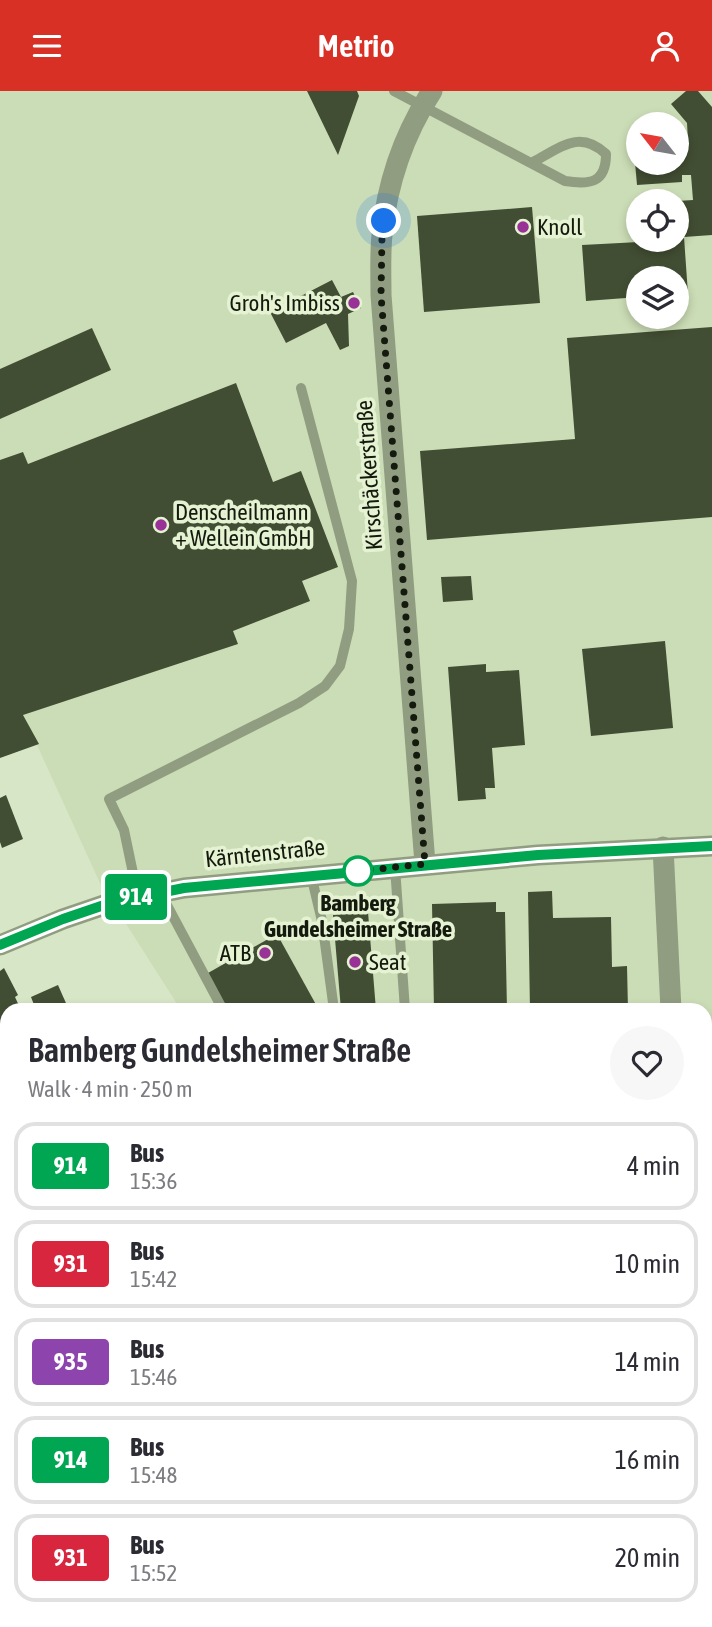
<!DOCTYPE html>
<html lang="en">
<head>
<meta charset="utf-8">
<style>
  body { margin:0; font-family:"Asap Condensed",sans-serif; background:#f7f7f7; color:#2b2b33; height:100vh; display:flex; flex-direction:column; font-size:26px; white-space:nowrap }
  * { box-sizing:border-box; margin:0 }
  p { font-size:23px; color:#7c7c81 }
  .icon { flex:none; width:38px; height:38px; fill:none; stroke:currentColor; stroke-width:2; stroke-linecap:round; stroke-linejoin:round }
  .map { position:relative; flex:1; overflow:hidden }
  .panel { position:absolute; left:0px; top:912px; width:712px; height:625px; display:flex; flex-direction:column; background:#fff; border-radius:21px 21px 0 0; box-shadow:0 4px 10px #0003 }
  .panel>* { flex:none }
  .badge { padding:0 14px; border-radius:5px; font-size:24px; line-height:46px }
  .needle { width:46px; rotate:301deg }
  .buttons { position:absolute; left:626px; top:21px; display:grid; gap:14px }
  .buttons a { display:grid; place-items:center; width:63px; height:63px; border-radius:50%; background:#fff; box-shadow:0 4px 10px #0003; font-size:35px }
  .you { position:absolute; width:35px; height:35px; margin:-18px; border:5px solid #fff; border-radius:50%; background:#1a73e8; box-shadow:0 0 0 10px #1a73e833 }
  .map>.badge { position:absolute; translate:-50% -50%; box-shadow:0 0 0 4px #fff }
  .round { display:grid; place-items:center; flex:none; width:74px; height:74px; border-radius:37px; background:#f7f7f7 }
  .overview { display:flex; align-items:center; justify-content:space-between; height:119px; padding:0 28px }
  h1 { font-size:33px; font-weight:600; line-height:52px }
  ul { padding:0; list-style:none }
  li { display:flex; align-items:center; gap:21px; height:88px; margin:0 14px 10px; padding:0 14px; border:4px solid #e1e1e2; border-radius:21px }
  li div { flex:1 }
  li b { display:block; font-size:26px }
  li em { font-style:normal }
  li .badge { min-width:77px; font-weight:700; text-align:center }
  header { display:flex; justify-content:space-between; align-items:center; height:91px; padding:0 28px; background:#d93025; color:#fff; font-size:32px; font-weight:600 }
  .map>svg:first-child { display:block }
  .built { fill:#cbddb6; fill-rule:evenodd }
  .green { fill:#e0b1db }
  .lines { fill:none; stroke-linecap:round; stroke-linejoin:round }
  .stream { stroke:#a26e9f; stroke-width:6 }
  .building { fill:#424e33 }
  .path { stroke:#707964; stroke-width:3.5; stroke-dasharray:2 5; stroke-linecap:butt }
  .lane { stroke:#909d81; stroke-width:10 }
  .street { stroke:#909d81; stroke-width:21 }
  .line-casing { stroke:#fff; stroke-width:16 }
  .line { stroke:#00a651; stroke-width:10 }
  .walk { stroke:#151a0e; stroke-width:7; stroke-dasharray:0 12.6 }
  .poi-dot { fill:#993296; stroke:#e5f3d3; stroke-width:2.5 }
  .stop-dot { fill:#fff; stroke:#00a651; stroke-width:3.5 }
  .labels { text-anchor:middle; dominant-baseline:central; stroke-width:7; stroke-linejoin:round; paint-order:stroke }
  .poi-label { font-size:23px; fill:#151a0e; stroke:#e5f3d3; text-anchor:start }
  .street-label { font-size:23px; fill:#151a0e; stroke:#e5f3d3 }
  .stop-label { font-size:23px; font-weight:bold; fill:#151a0e; stroke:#e5f3d3 }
</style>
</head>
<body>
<header><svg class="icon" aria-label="menu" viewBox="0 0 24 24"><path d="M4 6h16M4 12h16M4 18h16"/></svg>Metrio<svg class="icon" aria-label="person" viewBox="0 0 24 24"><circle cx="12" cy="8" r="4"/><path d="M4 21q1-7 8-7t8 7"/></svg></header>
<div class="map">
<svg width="712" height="1536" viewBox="0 0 712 1536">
  <rect width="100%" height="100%" fill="#d7e6c6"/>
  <g class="built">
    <path d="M0 0H712V1219L709 1221 712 1233V1475L705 1482V919H181L100 792 0 573ZM639 33H677V72H639ZM639 110H677V149H639ZM639 187H677V226H639Z"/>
    <path d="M568 1530H657L651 1536H574Z"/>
  </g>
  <g class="green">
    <path d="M7 1232V1403L0 1404V1233Z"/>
    <path d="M712 1475V1536H651L657 1530H705V1482Z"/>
  </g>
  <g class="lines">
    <path class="stream" d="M352 1536 358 1530"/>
  </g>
  <g class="building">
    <path d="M307 0H357L359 5 338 64Z"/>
    <path d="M686 0H698L712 16V144L684 146 688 203H677V187H639V206L586 210 582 154 677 149 678 147 677 110 693 109 691 84H682V91L637 94 633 49H639V72H677V50L688 49 687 32 671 13Z"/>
    <path d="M532 116 540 212 424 221 417 125Z"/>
    <path d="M332 189 341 206 353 201 361 217 348 223 349 255 340 259 326 232 286 252 270 221Z"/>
    <path d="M712 236V426L427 449 420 360 575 348 567 247Z"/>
    <path d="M92 237 111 279 0 328V278Z"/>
    <path d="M236 292 273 391 301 380 338 476 302 490 310 510 233 540 238 553 23 624 39 653 0 667V369L23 361 28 373Z"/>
    <path d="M471 485 473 509 443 511 441 486Z"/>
    <path d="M665 550 673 637 591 645 582 558Z"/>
    <path d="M486 573V581L519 579 525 654 492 657 495 697H485L486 708 458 710 448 576Z"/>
    <path d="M6 704 23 748 2 757 0 751V707Z"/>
    <path d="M552 800 553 827 611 826 612 876 627 875 628 919H530L528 801Z"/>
    <path d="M496 811V821H505L507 919H434L432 813Z"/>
    <path d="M368 821 376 919H341L333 824Z"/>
    <path d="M277 843 319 919H228L208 882Z"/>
    <path d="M4 877 18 904 15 906 21 919H7V951L0 955V880Z"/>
    <path d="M58 894 69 919H36L31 906Z"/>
    <path d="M0 1097 7 1114V1174L0 1158Z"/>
    <path d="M712 1413V1471L710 1472 705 1467V1419Z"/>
    <path d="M7 1415V1455L0 1456V1416Z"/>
    <path d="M230 1530H269L271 1536H231Z"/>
    <path d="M399 1530H421L423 1532 427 1530H478L480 1534 477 1536H396L394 1533Z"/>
  </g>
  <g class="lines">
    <g class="path">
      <path d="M531 1530 533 1536"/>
      <path d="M366 1536 372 1530"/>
    </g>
    <g class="lane">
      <path d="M394 0 565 90C590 94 606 92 606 63 579 38 560 57 533 71"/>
      <path d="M395 776 405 919"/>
      <path d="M311 784 322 830 334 919"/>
      <path d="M160 801 223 919"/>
      <path d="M138 806 124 739 109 708 299 612 325 595 340 575 349 538 352 490 301 297"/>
    </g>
    <g class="street">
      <path d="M663 756 671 919"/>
      <path d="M425 773 381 204C381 184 380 163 382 144 387 93 404 43 432 0"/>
      <path d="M0 854 63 828 110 812 184 797 538 764 712 755"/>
      <path d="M0 1026 7 1040"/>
      <path d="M705 1194 712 1198"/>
      <path d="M180 1530 181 1536"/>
    </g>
  </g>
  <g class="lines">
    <g class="line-casing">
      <path id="line" d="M0 854 63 828 110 812 184 797 538 764 712 755"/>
    </g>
    <use href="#line" class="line"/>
    <path class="walk" d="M358 780 425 773 381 204 382 145 384 130"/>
  </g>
  <g class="poi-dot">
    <circle cx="523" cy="136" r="7"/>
    <circle cx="354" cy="212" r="7"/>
    <circle cx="161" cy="434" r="7"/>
    <circle cx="265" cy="862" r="7"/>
    <circle cx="355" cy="871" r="7"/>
  </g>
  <circle class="stop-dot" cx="358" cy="780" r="14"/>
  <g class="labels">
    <g class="poi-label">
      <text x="537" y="136">Knoll</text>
      <text x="340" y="212" text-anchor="end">Groh's Imbiss</text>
      <text x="175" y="421">Denscheilmann<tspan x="175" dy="26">+ Wellein GmbH</tspan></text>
      <text x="251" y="862" text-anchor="end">ATB</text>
      <text x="369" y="871">Seat</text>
    </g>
    <g class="street-label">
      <text transform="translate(369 384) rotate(-94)">Kirschäckerstraße</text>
      <text transform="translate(265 762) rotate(-6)">Kärntenstraße</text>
    </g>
    <g class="stop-label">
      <text x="358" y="812">Bamberg<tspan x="358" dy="26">Gundelsheimer Straße</tspan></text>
    </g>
  </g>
</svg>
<div class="buttons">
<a><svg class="needle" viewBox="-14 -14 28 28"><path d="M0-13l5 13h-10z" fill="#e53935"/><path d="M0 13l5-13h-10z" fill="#7c7c81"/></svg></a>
<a><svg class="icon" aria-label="locate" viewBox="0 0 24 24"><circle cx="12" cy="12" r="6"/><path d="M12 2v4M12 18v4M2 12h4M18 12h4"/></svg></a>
<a><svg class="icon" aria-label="layers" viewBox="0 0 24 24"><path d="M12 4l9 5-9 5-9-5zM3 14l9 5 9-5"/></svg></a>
</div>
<div class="you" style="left:384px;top:130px"></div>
<b class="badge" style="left:136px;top:806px;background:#00a651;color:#fff">914</b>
<section class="panel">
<div class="overview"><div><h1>Bamberg Gundelsheimer Straße</h1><p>Walk · 4 min · 250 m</p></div><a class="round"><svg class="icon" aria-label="heart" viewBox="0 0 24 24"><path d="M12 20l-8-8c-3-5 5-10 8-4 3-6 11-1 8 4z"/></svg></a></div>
<ul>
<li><span class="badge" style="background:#00a651;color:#fff">914</span><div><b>Bus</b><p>15:36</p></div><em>4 min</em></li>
<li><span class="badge" style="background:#d7263d;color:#fff">931</span><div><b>Bus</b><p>15:42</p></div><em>10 min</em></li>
<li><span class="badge" style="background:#8e44ad;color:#fff">935</span><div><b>Bus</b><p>15:46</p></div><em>14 min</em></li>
<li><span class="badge" style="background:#00a651;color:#fff">914</span><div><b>Bus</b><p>15:48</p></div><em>16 min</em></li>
<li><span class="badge" style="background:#d7263d;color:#fff">931</span><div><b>Bus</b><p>15:52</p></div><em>20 min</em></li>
</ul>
</section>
</div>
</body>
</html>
